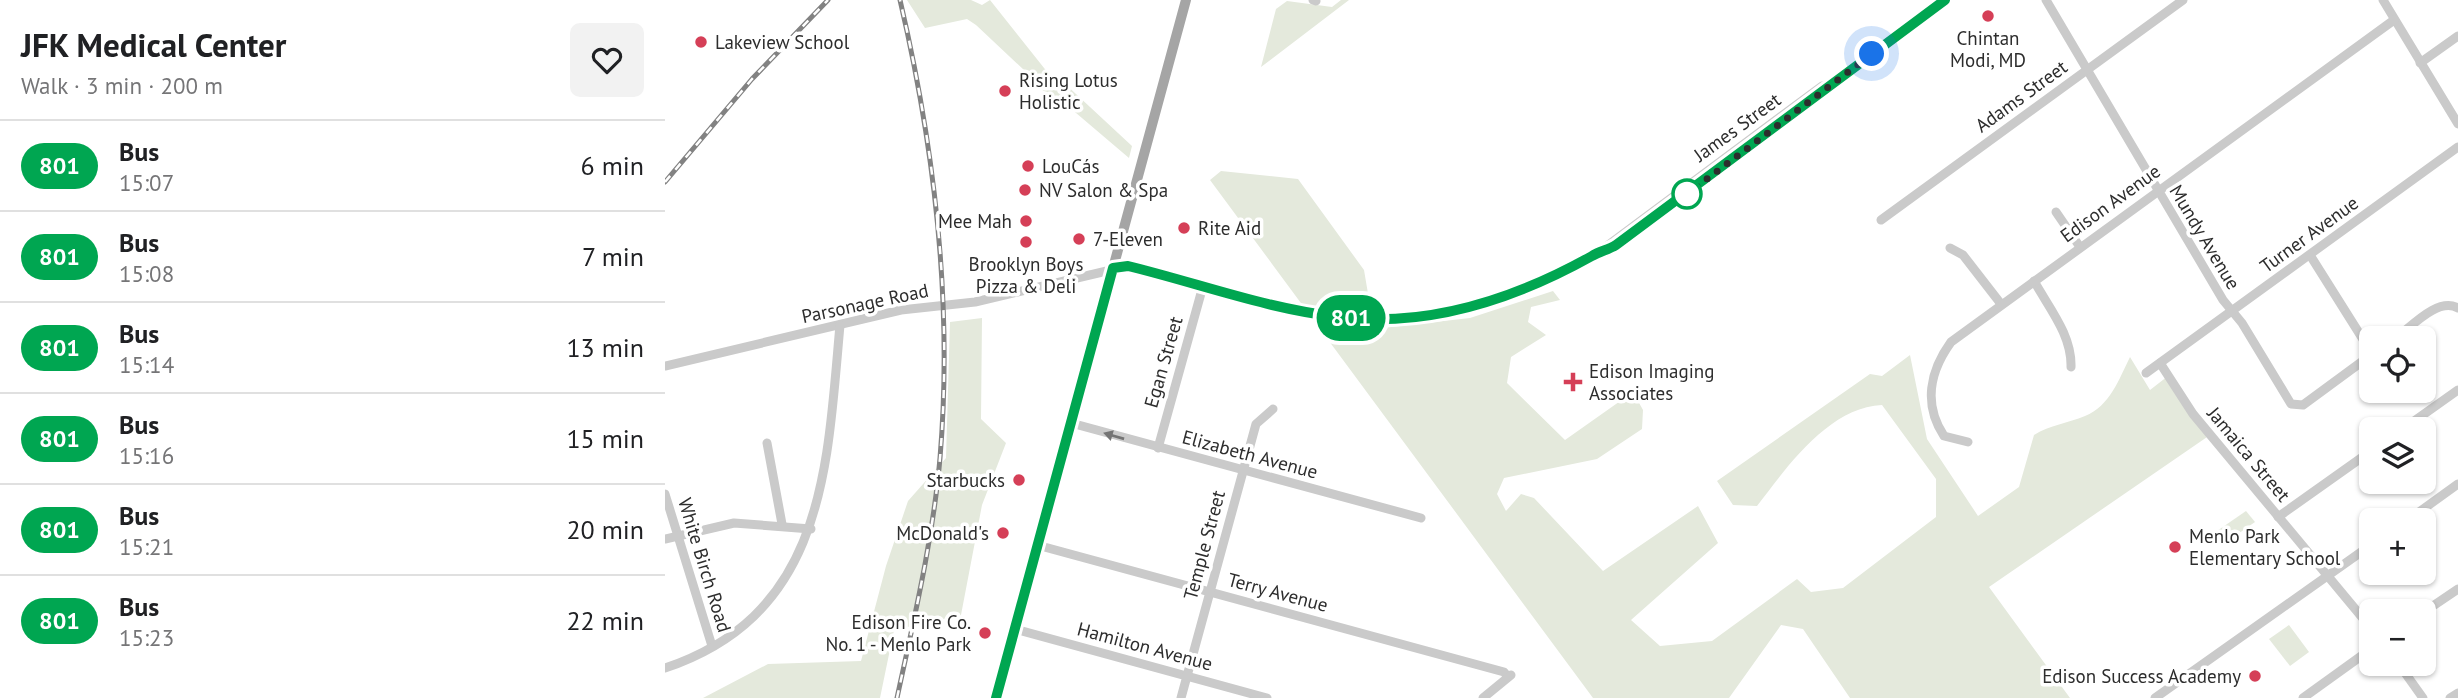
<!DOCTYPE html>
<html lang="en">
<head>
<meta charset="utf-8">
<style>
  body { margin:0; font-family:"PT Sans",sans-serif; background:#f2f2f2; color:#202124; height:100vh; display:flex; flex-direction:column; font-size:26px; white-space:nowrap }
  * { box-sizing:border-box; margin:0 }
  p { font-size:23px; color:#757577 }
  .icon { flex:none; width:38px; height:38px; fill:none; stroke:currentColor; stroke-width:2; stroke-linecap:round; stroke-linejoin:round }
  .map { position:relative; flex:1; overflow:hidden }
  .side { display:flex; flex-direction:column; background:#fff; width:665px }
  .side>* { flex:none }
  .badge { padding:0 14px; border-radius:23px; font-size:24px; line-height:46px }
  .buttons { position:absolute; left:1694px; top:326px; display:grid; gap:14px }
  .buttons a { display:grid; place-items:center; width:77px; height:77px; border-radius:10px; background:#fff; box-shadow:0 2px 5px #0004; font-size:35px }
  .you { position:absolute; width:35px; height:35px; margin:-18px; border:5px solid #fff; border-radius:50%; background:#1a73e8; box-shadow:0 0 0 10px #1a73e833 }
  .map>.badge { position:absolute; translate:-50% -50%; box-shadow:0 0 0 4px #fff }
  .round { display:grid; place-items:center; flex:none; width:74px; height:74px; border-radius:10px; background:#f2f2f2 }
  .head { display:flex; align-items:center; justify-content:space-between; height:119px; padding:0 21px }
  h1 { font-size:33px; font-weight:700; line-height:52px }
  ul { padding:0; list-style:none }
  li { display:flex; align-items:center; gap:21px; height:91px; padding:0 21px; border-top:2px solid #e0e0e0 }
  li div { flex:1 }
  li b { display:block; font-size:26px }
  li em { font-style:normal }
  li .badge { min-width:77px; font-weight:700; text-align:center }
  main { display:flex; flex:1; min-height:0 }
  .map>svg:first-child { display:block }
  .green { fill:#e4e9dc }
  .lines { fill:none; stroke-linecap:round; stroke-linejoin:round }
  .minor { stroke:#cacaca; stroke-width:9 }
  .major { stroke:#a5a5a5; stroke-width:10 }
  .rail-casing { stroke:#828282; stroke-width:5 }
  .rail { stroke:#fff; stroke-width:2.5; stroke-dasharray:8; stroke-linecap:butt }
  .oneway { fill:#747474 }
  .line-casing { stroke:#fff; stroke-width:16 }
  .line { stroke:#00a651; stroke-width:10 }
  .walk { stroke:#2d2d2d; stroke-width:7; stroke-dasharray:0 12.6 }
  .poi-dot { fill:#d53f57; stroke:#fff; stroke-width:2.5 }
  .stop-dot { fill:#fff; stroke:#00a651; stroke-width:3.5 }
  .labels { text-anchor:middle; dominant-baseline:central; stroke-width:7; stroke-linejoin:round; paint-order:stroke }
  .poi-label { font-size:19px; fill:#2d2d2d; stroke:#fff; text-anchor:start }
  .street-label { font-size:19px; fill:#2d2d2d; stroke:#fff }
</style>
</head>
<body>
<main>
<section class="side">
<div class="head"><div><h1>JFK Medical Center</h1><p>Walk · 3 min · 200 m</p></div><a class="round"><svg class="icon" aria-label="heart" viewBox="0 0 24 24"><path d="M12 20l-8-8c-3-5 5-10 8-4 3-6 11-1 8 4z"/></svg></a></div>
<ul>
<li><span class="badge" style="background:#00a651;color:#fff">801</span><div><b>Bus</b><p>15:07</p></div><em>6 min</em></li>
<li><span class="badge" style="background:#00a651;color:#fff">801</span><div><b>Bus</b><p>15:08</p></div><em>7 min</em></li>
<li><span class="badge" style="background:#00a651;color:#fff">801</span><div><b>Bus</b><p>15:14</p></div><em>13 min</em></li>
<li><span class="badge" style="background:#00a651;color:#fff">801</span><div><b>Bus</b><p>15:16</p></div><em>15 min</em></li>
<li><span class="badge" style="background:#00a651;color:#fff">801</span><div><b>Bus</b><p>15:21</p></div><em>20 min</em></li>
<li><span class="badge" style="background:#00a651;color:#fff">801</span><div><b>Bus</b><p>15:23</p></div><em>22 min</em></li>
</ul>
</section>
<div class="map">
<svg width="1793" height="698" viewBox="0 0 1793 698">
  <rect width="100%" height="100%" fill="#fff"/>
  <g class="green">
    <path d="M242 0H306L317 5 325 0 387 78 397 81 467 146 464 158 404 107 357 77 359 70 311 25 302 19 260 28Z"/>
    <path d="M676 0H684L596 67 611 9 622 1 667 7Z"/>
    <path d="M556 171 633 179 699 270 709 329 805 318 888 291 895 300 866 307 863 322 881 335 846 357 842 383 900 440 968 392 978 410 977 429 932 459 839 478 832 494 841 511 856 494 869 498 938 571 1033 506 1053 543 966 620 995 646 1047 641 1132 579 1146 592 1178 588 1271 517V479L1217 405C1164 407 1122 467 1092 506L1068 505 1052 481 1205 374 1217 376 1245 355 1262 439 1313 516 1354 487 1369 435C1385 425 1403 423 1420 416 1445 406 1454 379 1465 357L1485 390 1503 376 1545 435 1324 587 1405 698H1185L1138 629 1116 625 1064 698H928L545 180Z"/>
    <path d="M317 318 316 419 341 443 317 505 296 615 229 630 215 698H38L103 664 196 661 221 566 243 501 281 458 285 322Z"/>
    <path d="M1581 511 1590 522 1560 543 1552 531Z"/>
    <path d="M1624 625 1644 652 1625 666 1604 639Z"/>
  </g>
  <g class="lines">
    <g class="minor">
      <path d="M648 0 651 1"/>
      <path d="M1381 0 1558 300 1577 323 1626 404 1638 405 1706 355"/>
      <path d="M1718 0 1793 124"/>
      <path d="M1755 63 1793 36"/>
      <path d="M1391 212 1415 247"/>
      <path d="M1216 220 1518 0"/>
      <path d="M1285 248 1298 255 1336 304"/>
      <path d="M936 253 951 245 1280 0"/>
      <path d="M1645 255 1706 352"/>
      <path d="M1369 281C1384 308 1407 335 1406 367"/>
      <path d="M1731 338C1747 326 1773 297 1793 308"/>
      <path d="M1495 363 1528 414 1706 628"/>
      <path d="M0 366 236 310 310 302 463 266 600 303 651 314 704 320 759 317 824 302 894 274 931 254 1157 86 1168 83"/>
      <path d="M1481 373 1793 147"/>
      <path d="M406 423 756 518"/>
      <path d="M1738 429 1793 390"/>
      <path d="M1303 442 1279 436C1258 404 1265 371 1286 342L1729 20"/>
      <path d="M102 443 117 524"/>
      <path d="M493 448 538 286"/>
      <path d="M0 494 47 646"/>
      <path d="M1613 517 1706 451"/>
      <path d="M1743 520 1793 484"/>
      <path d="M0 539 69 523 146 529"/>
      <path d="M372 545 839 672 843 677"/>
      <path d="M1759 612 1793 589"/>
      <path d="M350 629 602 698"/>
      <path d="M1733 663 1758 698"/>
      <path d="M0 668C161 614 162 467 175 325"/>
      <path d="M516 698 591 424 608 409"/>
      <path d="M818 698 846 675"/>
      <path d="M1490 698 1706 545"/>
      <path d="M1638 698 1706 649"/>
      <path d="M1785 698 1793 693"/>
    </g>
    <path class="major" d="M331 698 521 0"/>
    <g class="rail-casing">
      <g id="rail">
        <path d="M0 182 87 79 163 0"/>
        <path d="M232 698C249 619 268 539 275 458 288 303 270 150 235 0"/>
      </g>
    </g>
    <use href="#rail" class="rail"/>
  </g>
  <defs><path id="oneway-solid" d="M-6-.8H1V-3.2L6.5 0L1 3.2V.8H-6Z" transform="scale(1.75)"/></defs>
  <use class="oneway" href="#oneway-solid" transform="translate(449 436) rotate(-164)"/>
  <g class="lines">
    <g class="line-casing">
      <path id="line" d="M331 698 448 268 463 266C533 283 602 309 674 317 763 328 850 299 927 256 935 251 943 250 951 245L1280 0"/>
    </g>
    <use href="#line" class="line"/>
    <path class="walk" d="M1022 194 1207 54"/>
  </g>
  <g class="poi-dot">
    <circle cx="1323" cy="16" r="7"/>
    <circle cx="36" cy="42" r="7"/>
    <circle cx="340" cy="91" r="7"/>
    <circle cx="363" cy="166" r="7"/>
    <circle cx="360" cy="190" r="7"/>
    <circle cx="361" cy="221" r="7"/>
    <circle cx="519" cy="228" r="7"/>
    <circle cx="414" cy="239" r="7"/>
    <circle cx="361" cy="242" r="7"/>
    <path d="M904.5 371.5h7v7h7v7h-7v7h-7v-7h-7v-7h7z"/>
    <circle cx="354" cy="480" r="7"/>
    <circle cx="338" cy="533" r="7"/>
    <circle cx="1510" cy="547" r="7"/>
    <circle cx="320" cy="633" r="7"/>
    <circle cx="1590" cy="676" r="7"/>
  </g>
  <circle class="stop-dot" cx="1022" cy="194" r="14"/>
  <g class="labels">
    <g class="poi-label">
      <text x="1323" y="38" text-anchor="middle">Chintan<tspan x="1323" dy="22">Modi, MD</tspan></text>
      <text x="50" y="42">Lakeview School</text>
      <text x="354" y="80">Rising Lotus<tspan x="354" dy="22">Holistic</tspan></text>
      <text x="377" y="166">LouCás</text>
      <text x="374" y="190">NV Salon &amp; Spa</text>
      <text x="347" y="221" text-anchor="end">Mee Mah</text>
      <text x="533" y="228">Rite Aid</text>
      <text x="428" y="239">7-Eleven</text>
      <text x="361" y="264" text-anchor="middle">Brooklyn Boys<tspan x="361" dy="22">Pizza &amp; Deli</tspan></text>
      <text x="924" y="371">Edison Imaging<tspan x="924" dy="22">Associates</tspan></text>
      <text x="340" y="480" text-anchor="end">Starbucks</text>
      <text x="324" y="533" text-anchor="end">McDonald's</text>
      <text x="1524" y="536">Menlo Park<tspan x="1524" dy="22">Elementary School</tspan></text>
      <text x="306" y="622" text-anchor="end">Edison Fire Co.<tspan x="306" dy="22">No. 1 - Menlo Park</tspan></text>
      <text x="1576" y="676" text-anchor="end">Edison Success Academy</text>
    </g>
    <g class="street-label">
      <text transform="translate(1356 96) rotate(-36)">Adams Street</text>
      <text transform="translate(1072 127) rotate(-36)">James Street</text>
      <text transform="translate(1445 203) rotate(-36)">Edison Avenue</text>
      <text transform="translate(1644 234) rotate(-36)">Turner Avenue</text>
      <text transform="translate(1540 237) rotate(59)">Mundy Avenue</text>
      <text transform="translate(200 303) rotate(-12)">Parsonage Road</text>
      <text transform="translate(498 362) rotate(-74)">Egan Street</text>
      <text transform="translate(585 454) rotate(15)">Elizabeth Avenue</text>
      <text transform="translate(1584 454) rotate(50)">Jamaica Street</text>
      <text transform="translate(539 545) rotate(-75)">Temple Street</text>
      <text transform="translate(40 565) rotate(73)">White Birch Road</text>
      <text transform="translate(613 592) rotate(15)">Terry Avenue</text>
      <text transform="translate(480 646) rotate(15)">Hamilton Avenue</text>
    </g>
  </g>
</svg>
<div class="buttons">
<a><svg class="icon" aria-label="locate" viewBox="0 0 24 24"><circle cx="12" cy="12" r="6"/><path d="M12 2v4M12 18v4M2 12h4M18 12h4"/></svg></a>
<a><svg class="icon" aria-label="layers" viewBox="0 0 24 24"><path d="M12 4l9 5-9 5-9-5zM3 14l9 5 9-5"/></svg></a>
<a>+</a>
<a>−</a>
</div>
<div class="you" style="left:1207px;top:54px"></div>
<b class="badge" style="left:686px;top:318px;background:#00a651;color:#fff">801</b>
</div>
</main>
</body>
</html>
